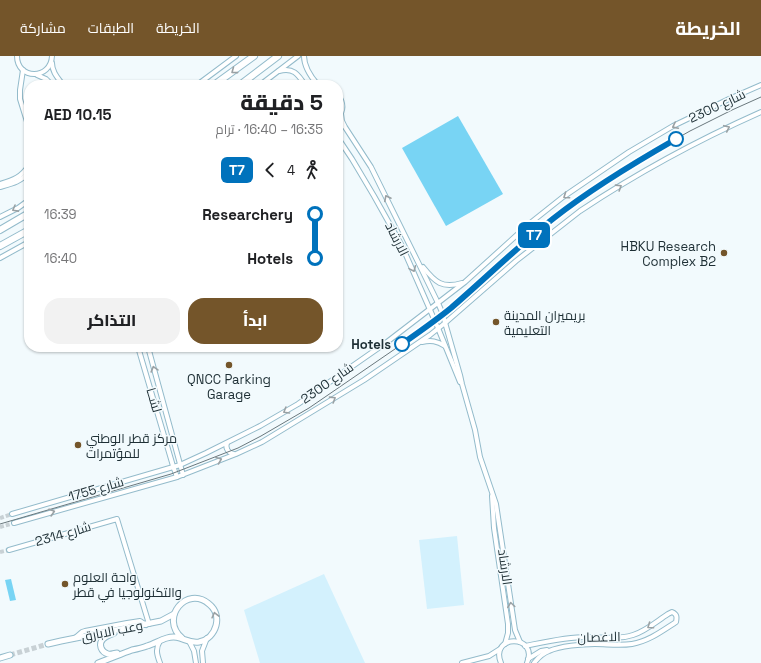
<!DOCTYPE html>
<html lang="ar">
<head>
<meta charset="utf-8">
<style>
  body { margin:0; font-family:"Space Grotesk",Cairo,sans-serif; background:#f2f2f2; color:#202124; direction:rtl; height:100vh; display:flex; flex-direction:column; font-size:15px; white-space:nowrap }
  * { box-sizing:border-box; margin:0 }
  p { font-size:13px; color:#757577 }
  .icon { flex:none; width:22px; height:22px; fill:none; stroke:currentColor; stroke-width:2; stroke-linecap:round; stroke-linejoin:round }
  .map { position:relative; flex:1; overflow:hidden; direction:ltr }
  .panel { position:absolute; left:24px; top:24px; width:319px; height:272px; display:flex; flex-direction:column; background:#fff; border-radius:16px; box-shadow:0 1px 3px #0004; direction:rtl }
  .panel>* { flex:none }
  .badge { padding:0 8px; border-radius:6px; font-size:14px; line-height:26px }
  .map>.badge { position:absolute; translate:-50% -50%; box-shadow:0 0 0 2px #fff }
  .legs { display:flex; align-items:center; gap:6px; height:44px; padding:0 20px; font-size:13px }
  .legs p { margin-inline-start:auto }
  .overview { display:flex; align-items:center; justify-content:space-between; height:68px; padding:0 20px }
  h1 { font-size:22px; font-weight:800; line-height:30px }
  .cta { display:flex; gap:8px; margin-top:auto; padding:8px 20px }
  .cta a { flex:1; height:46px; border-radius:16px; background:#74552a; color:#fff; font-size:16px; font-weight:800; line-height:46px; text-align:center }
  .cta a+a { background:#f2f2f2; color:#202124 }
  ul { padding:0 20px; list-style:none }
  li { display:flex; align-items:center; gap:14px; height:44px; font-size:15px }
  li i { display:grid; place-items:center; width:6px; height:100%; margin:0 5px; background:currentColor }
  li i::after { content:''; width:10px; height:10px; margin:-5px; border:3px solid; border-radius:50%; background:#fff }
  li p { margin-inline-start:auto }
  li:first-child i { background:linear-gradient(#0000 50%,currentColor 0) }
  li:last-child i { background:linear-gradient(currentColor 50%,#0000 0) }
  header { display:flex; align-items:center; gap:24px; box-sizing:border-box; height:56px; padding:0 20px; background:#74552a; color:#fff }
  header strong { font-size:19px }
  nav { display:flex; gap:22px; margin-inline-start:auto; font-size:14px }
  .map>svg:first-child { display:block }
  .built { fill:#d3f1fd }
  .water { fill:#78d4f4 }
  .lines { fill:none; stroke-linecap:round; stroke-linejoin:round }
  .minor-tunnel { stroke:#c8d1d5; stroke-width:4; stroke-dasharray:4 2; stroke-linecap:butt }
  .tertiary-tunnel { stroke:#c8d1d5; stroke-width:5; stroke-dasharray:5 2.5; stroke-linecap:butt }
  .minor-casing { stroke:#93bbcb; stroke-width:6 }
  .tertiary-casing { stroke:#93bbcb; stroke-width:7 }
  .primary-casing { stroke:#93bbcb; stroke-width:8 }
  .minor { stroke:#fff; stroke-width:4 }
  .tertiary { stroke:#fff; stroke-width:5 }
  .primary { stroke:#fff; stroke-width:6 }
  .tram { stroke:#6a787d; stroke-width:1 }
  .oneway { stroke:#9aa1a4 }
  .line-1-casing { stroke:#fff; stroke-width:9 }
  .line-1 { stroke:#0072bc; stroke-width:6 }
  .stop-1-dot { fill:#fff; stroke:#0072bc; stroke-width:2 }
  .poi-dot { fill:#74552a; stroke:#f2fafd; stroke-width:1.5 }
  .labels { text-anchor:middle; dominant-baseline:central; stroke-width:3; stroke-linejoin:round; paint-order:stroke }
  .street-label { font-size:13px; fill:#1e2f35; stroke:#f2fafd }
  .poi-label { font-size:13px; fill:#1e2f35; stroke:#f2fafd; text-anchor:start }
  .stop-label { font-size:13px; font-weight:bold; fill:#1e2f35; stroke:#f2fafd; text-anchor:end }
</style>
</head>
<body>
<header>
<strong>الخريطة</strong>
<nav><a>الخريطة</a><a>الطبقات</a><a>مشاركة</a></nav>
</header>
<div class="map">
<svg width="761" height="607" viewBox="0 0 761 607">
  <rect width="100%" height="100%" fill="#f2fafd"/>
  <g class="built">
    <path d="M457 480 464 549 427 553 419 484Z"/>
    <path d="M324 518 365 607H260L244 554Z"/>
  </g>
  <g class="water">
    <path d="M458 60 503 138 446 170 402 92Z"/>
    <path d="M11 523 16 544 10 545 5 524Z"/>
  </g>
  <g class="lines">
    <g class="minor-tunnel">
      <path d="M0 462 12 458"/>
      <path d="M0 471 14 467"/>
      <path d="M0 496 9 494"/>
    </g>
    <path class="tertiary-tunnel" d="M10 599 48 588"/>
    <g class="minor-casing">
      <g id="minor">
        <path d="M17 0C17 24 51 24 52 0"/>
        <path d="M304 0C304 11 311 21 318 29"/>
        <path d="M52 7C52 16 58 22 63 29"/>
        <path d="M23 14 20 34V43L29 72"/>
        <path d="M279 15C293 11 298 18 305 29"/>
        <path d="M37 19 46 23 52 29"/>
        <path d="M197 29 236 0"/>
        <path d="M260 29 298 0"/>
        <path d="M338 39C344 47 344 54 338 62"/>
        <path d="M341 58 342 65 345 71 371 111 418 206 438 247 442 256 460 319 462 328 475 374 480 401 496 448 515 574 520 586"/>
        <path d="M338 82 352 103 374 140 402 190 438 272 460 326"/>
        <path d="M0 128C13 124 22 121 29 109"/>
        <path d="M0 131C11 128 21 126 29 116"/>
        <path d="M0 161 18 152 29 144"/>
        <path d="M0 202 29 186"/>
        <path d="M423 211C435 226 442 233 462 227"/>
        <path d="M422 286C431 284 437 285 445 290"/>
        <path d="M138 291 173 410 177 421"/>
        <path d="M148 291 183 419"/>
        <path d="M227 387C225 392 228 397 234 398"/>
        <path d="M492 440 494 472 508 568V577L505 588"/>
        <path d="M12 458 180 409 206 397 260 370 298 348 387 286 430 253 465 226 529 168 563 141 629 96 673 70 729 43 761 29"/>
        <path d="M14 467 177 421 236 398 262 386 364 324 430 279 445 267 516 205 580 155C637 117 698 84 761 56"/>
        <path d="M9 494 117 463 149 568"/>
        <path d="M75 582 82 576 85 575 127 567 140 565 146 569"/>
        <path d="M160 585C155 593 157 599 160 607"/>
        <path d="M189 585 194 595 196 607"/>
        <path d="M525 590C545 586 566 581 587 581 602 581 618 584 633 579 646 575 657 565 668 558L672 556C677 558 677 561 676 566 662 575 649 585 632 588 619 590 607 588 595 588 582 588 560 590 549 595 543 597 538 602 534 607"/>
        <path d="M528 603 541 595 547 594"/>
        <path d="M203 607 202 595 207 582"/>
        <path d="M462 607 489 600 500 593"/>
        <path d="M501 607C489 578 539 578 527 607"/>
      </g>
    </g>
    <g class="tertiary-casing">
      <g id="tertiary">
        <path d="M114 577C110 579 106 580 103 583 98 588 101 596 108 598 111 599 114 597 117 597"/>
        <path d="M48 588 61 585 161 565 174 558"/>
        <path d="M0 602 10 599"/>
        <path d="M98 607C109 603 121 598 132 594 137 593 142 592 147 590 154 588 160 584 167 582 181 578 186 588 199 586 217 582 223 559 209 548 187 529 159 562 182 582"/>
      </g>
    </g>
    <g class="primary-casing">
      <g id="primary">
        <path d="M214 29 254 0"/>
        <path d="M240 29 278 0"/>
        <path d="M0 174 29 157"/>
        <path d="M0 190 29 174"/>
      </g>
    </g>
    <use href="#minor" class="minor"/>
    <use href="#tertiary" class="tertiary"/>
    <use href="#primary" class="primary"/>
    <path class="tram" d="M0 468 171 418 238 392 261 380 309 352 427 271 452 251 553 162 583 140 651 97 690 75 732 54 761 41"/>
  </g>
  <defs><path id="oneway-chevron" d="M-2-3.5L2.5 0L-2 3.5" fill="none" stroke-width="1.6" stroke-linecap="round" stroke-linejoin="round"/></defs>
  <g class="oneway">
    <use href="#oneway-chevron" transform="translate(234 15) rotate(143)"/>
    <use href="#oneway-chevron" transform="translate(675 70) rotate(153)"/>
    <use href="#oneway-chevron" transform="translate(727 72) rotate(-25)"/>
    <use href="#oneway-chevron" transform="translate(619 131) rotate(-32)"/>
    <use href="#oneway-chevron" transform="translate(566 140) rotate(145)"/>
    <use href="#oneway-chevron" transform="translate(387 142) rotate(-117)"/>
    <use href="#oneway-chevron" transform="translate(15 153) rotate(151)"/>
    <use href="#oneway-chevron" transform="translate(413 213) rotate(66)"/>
    <use href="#oneway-chevron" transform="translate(154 313) rotate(-106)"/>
    <use href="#oneway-chevron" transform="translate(333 343) rotate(-32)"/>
    <use href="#oneway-chevron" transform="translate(286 355) rotate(149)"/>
    <use href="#oneway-chevron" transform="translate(219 404) rotate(-21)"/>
    <use href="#oneway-chevron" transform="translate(52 456) rotate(-16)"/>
    <use href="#oneway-chevron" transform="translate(511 549) rotate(-98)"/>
    <use href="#oneway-chevron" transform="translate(215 559) rotate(-104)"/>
    <use href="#oneway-chevron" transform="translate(650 570) rotate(145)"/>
  </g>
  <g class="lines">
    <g class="line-1-casing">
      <path id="line-1" d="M402 288C419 276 435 265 451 252 486 222 518 190 554 162 592 132 634 107 676 83"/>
    </g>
    <use href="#line-1" class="line-1"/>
  </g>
  <g class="stop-1-dot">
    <circle cx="676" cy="83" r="7"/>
    <circle cx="402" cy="288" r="7"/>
  </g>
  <g class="poi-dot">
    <circle cx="724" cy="197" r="4"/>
    <circle cx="496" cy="266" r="4"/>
    <circle cx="229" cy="309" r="4"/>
    <circle cx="78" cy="389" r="4"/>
    <circle cx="65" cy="528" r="4"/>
  </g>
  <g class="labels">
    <g class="street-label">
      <text transform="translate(717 50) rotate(-25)">شارع 2300</text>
      <text transform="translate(397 183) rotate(63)">الارشاد</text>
      <text transform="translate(327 327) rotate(-35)">شارع 2300</text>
      <text transform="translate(154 344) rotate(74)">لشــا</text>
      <text transform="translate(96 433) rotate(-16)">شارع 1755</text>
      <text transform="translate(63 478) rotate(-16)">شارع 2314</text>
      <text transform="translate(505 511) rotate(82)">الارشاد</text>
      <text transform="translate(112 575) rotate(-11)">وعب الابارق</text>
      <text transform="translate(599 581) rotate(-1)">الاغصان</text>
    </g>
    <g class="poi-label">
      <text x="716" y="190" text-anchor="end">HBKU Research<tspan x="716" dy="15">Complex B2</tspan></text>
      <text x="504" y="259">بريميران المدينة<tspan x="504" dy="15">التعليمية</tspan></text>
      <text x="229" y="323" text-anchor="middle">QNCC Parking<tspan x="229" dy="15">Garage</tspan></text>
      <text x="86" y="382">مركز قطر الوطني<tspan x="86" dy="15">للمؤتمرات</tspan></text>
      <text x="73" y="521">واحة العلوم<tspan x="73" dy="15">والتكنولوجيا في قطر</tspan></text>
    </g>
    <g class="stop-label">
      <text x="391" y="288">Hotels</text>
    </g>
  </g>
</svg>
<b class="badge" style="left:534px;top:179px;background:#0072bc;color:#fff">T7</b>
<section class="panel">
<div class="overview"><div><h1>5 دقيقة</h1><p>16:35 – 16:40 · ترام</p></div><b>AED 10.15</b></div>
<div class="legs"><svg class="icon" aria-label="walk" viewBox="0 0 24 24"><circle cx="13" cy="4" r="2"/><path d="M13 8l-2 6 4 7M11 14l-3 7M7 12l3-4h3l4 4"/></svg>4<svg class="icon" aria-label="back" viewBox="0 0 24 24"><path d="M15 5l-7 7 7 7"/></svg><b class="badge" style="background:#0072bc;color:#fff">T7</b></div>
<ul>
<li><i style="color:#0072bc"></i><b>Researchery</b><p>16:39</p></li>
<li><i style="color:#0072bc"></i><b>Hotels</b><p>16:40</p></li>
</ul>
<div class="cta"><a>ابدأ</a><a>التذاكر</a></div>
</section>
</div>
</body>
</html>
